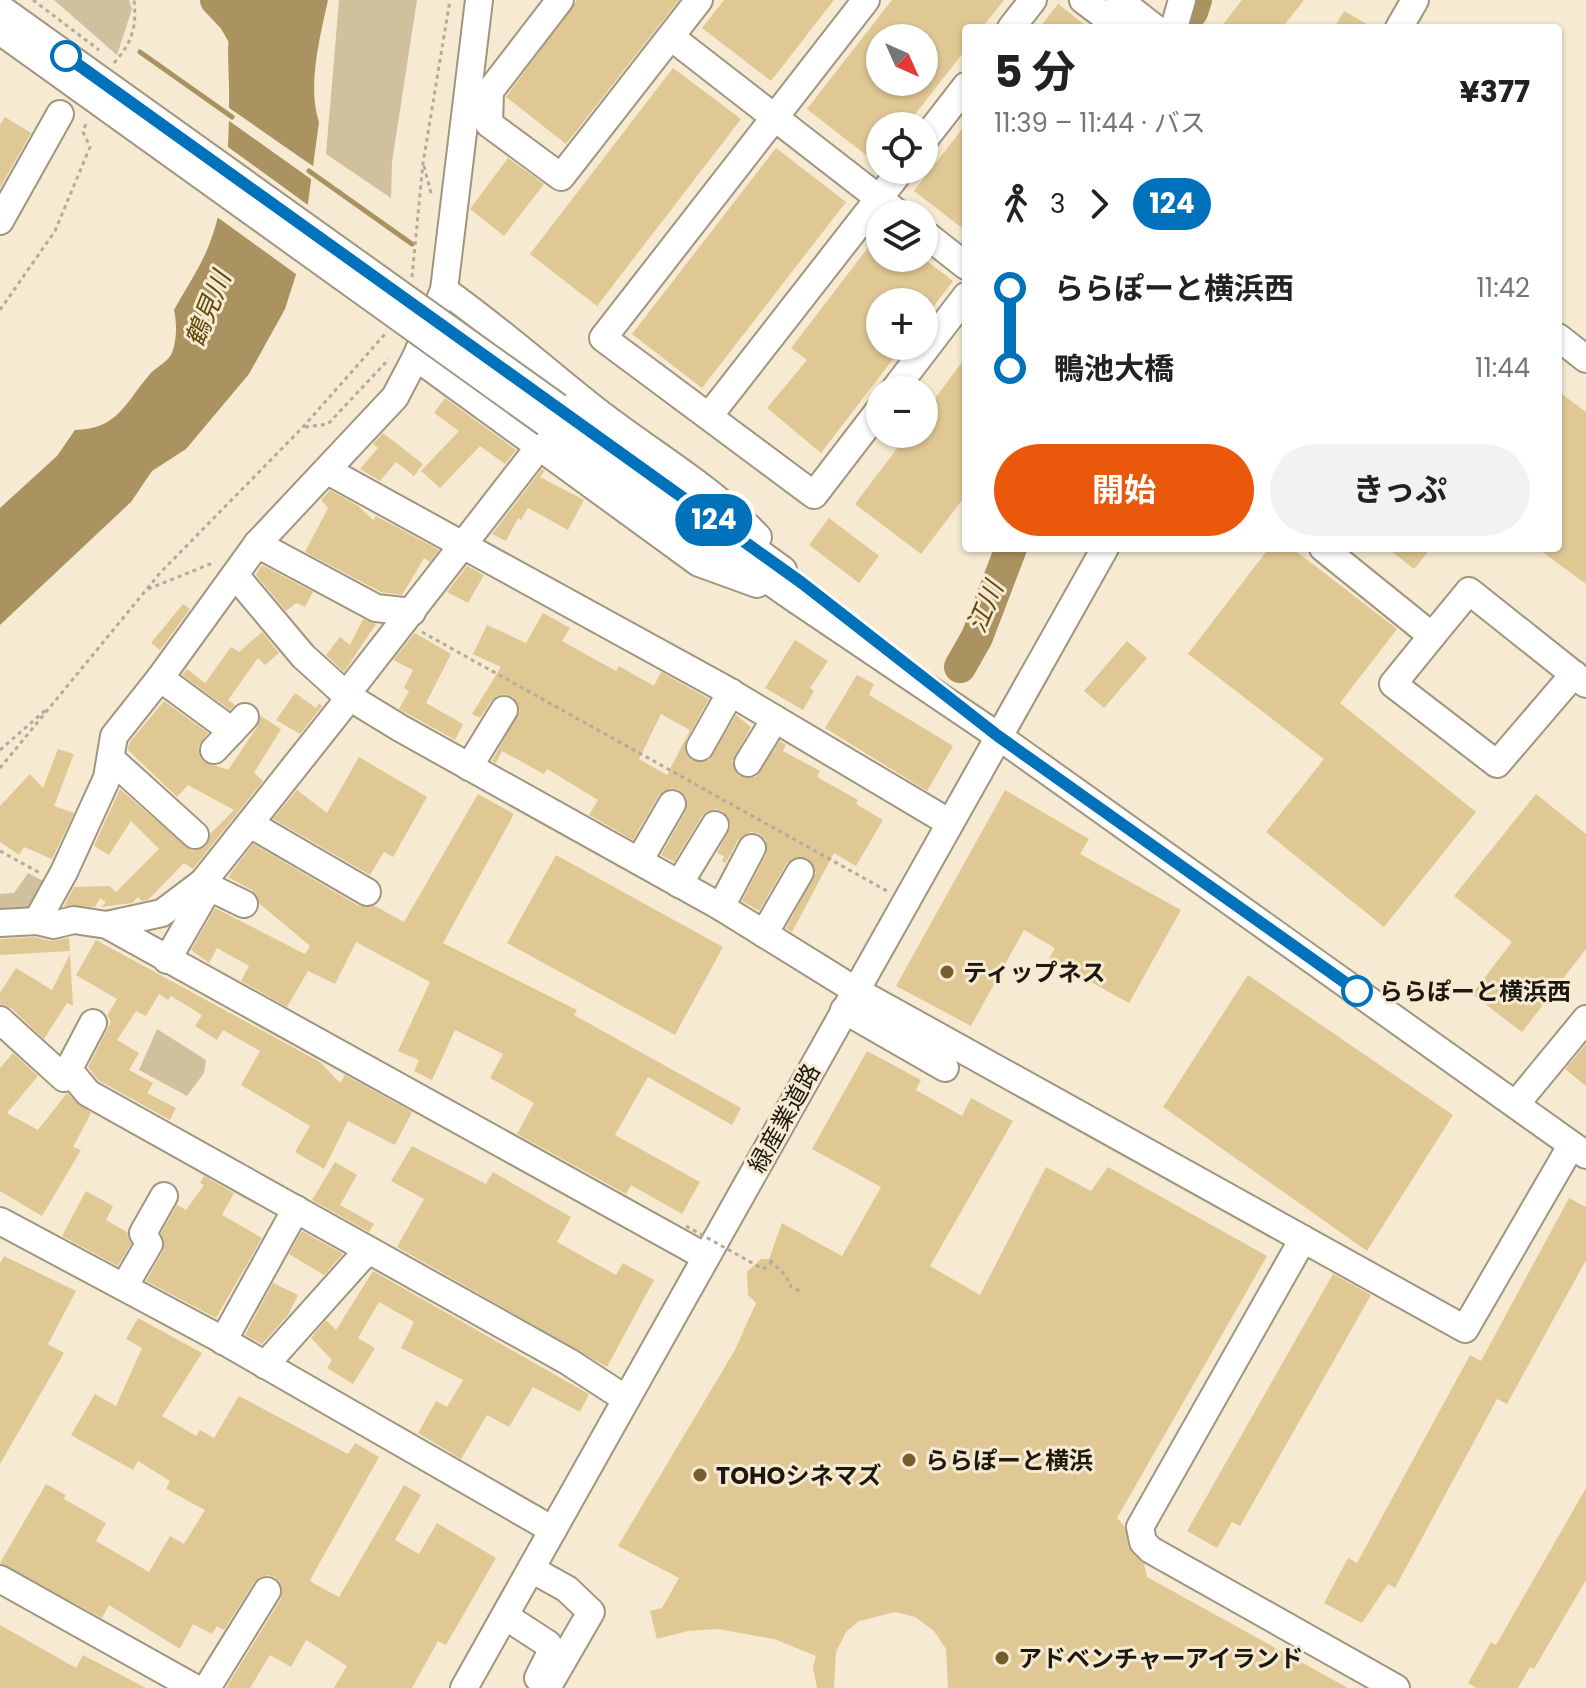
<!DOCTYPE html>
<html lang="ja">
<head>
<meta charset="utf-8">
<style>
  body { margin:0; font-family:Poppins,"Noto Sans JP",sans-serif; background:#f2f2f2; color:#222; height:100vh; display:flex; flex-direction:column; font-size:30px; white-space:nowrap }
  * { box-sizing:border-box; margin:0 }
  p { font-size:26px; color:#767676 }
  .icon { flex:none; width:44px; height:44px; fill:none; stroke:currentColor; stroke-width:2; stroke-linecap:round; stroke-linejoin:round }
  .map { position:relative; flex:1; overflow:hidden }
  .drawer { position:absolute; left:962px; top:24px; width:600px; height:528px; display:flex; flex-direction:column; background:#fff; border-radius:8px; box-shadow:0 2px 6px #0004 }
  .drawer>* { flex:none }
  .badge { padding:0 16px; border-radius:26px; font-size:28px; line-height:52px }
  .needle { width:52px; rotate:135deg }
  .controls { position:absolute; left:866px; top:24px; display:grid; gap:16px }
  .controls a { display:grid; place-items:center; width:72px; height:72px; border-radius:50%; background:#fff; box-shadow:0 2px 6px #0004; font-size:40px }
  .map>.badge { position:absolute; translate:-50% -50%; box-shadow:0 0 0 4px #fff }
  .legs { display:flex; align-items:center; gap:12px; height:88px; padding:0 32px; font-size:26px }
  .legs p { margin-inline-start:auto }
  .summary { display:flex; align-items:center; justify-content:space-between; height:136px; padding:0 32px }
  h1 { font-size:44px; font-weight:700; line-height:60px }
  .cta { display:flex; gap:16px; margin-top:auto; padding:16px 32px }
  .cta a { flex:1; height:92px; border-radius:48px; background:#ea580c; color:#fff; font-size:32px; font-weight:700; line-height:92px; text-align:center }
  .cta a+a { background:#f2f2f2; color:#222 }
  ul { padding:0 32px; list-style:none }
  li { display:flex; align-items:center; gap:28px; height:80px; font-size:30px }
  li i { display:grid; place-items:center; width:12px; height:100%; margin:0 10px; background:currentColor }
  li i::after { content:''; width:20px; height:20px; margin:-10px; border:6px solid; border-radius:50%; background:#fff }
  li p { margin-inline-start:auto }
  li:first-child i { background:linear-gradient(#0000 50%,currentColor 0) }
  li:last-child i { background:linear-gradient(currentColor 50%,#0000 0) }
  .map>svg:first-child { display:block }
  .green { fill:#d1c09d }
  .water { fill:#aa9261 }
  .pier { fill:#f6ead2 }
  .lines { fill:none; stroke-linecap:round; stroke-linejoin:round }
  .stream { stroke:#aa9261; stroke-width:5 }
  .river { stroke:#aa9261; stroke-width:32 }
  .building { fill:#e0c895; fill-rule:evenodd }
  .minor-casing { stroke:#a0957e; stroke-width:30 }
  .path { stroke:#b4ab98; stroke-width:3; stroke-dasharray:4 4; stroke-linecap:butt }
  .minor { stroke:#fff; stroke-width:26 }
  .minor-bridge-casing { stroke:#a0957e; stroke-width:30; stroke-linecap:butt }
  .path-bridge { stroke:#b4ab98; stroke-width:3; stroke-dasharray:4 4; stroke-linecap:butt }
  .minor-bridge { stroke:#fff; stroke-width:26 }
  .line-1-casing { stroke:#fff; stroke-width:18 }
  .line-1 { stroke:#0072bc; stroke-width:12 }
  .stop-1-dot { fill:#fff; stroke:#0072bc; stroke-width:4 }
  .poi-dot { fill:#745e2e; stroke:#f6ead2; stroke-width:3 }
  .labels { text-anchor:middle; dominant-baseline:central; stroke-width:6; stroke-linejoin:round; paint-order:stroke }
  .poi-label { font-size:24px; font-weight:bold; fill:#1c1810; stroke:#f6ead2; text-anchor:start }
  .stop-label { font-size:24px; font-weight:bold; fill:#1c1810; stroke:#f6ead2; text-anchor:start }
  .street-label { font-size:24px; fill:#1c1810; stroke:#f6ead2 }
  .water-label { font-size:26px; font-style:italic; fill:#624a0a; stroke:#f6ead2 }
</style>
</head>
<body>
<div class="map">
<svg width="1586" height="1688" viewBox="0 0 1586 1688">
  <rect width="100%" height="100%" fill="#f6ead2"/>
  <g class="green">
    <path d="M54 0H129L132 9 117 55Z"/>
    <path d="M339 0H417L392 162 391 198 326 154Z"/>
    <path d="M28 873 51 885 35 915 0 917V894L14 893Z"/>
    <path d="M157 1029 206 1060 204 1073 187 1096 139 1070Z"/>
  </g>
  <path class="water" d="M237 0H328C320 37 307 86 319 122L300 262 285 309 249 374 186 449 152 471 131 502 0 625V508L57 456 75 430C118 429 125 403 150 374 156 367 168 362 172 353 177 339 177 324 174 310 185 290 198 271 207 250 226 206 229 151 229 104 230 61 223 43 237 0Z"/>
  <g class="pier">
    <path d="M225 105 317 169 315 182 225 118Z"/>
    <path d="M224 144 312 208 300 277 213 214Z"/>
  </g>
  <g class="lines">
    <g class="stream">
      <path d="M140 52 232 117"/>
      <path d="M309 171 412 244"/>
    </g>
    <g class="river">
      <path d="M216 0 234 19 254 54"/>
      <path d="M1192 12 1196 0"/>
      <path d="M960 667 977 637 1011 548"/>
    </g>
  </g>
  <g class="building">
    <path d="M577 0H679L566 144 506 97Z"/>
    <path d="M724 0H834L771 81 702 28Z"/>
    <path d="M892 0H1004L982 28H966V49L906 126H880V166L807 109ZM880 38H924V82H880Z"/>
    <path d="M1242 0H1304L1282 28H1220Z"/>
    <path d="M1058 4 1089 28H1039Z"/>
    <path d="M1344 11 1374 28H1334Z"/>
    <path d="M673 68 741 119 597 306 530 254Z"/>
    <path d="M5 117 31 133 0 188V125Z"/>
    <path d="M966 124V231L914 191Z"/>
    <path d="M776 148 846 202 702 388 632 334Z"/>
    <path d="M508 158 544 184 504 236 470 209Z"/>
    <path d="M880 232V258H923L953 281 924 319V302H880V346H903L821 453 767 408 807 360 791 348Z"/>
    <path d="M966 357V495L921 554 855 504 908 434H924V413Z"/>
    <path d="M1558 391 1586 412V584L1537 548H1558Z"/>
    <path d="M445 398 516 450 505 464 480 446 440 488 421 471 459 431 434 413Z"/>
    <path d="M383 433 423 464 414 476 396 462 380 481 360 469 378 448 373 444Z"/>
    <path d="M542 469 545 471 540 477 584 500 568 530 528 508 521 520 518 518 506 541 492 534Z"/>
    <path d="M330 490 358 506 373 520 376 516 439 550 430 562 424 558 402 595 381 592 305 552 328 508 321 500Z"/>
    <path d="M829 518 879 556 859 583 809 545Z"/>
    <path d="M1269 548H1292L1397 629 1340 703 1476 812 1384 927 1266 832 1324 759 1188 654Z"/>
    <path d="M1387 548H1431L1414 569Z"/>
    <path d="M262 565 313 592 305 607 296 603 286 611 256 575Z"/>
    <path d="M467 566 484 575 468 603 447 592Z"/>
    <path d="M183 604 190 609 160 650 151 643Z"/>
    <path d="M543 613 570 628 562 641 616 671 619 666 654 686 661 672 709 699 686 740V754L692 760H709L736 715 751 727 732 762 739 776 756 777 780 741 786 745 783 751 820 771 817 777 858 800 856 804 883 820 856 866 834 853 792 932 786 928 816 873 807 858H793L787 863 759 911 742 901 766 855V840L760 834 751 832 738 840 714 885 726 863 722 861 724 856 717 853 731 826 723 811 715 809 702 816 674 862 661 855 686 811V797L679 790 671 788 659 795 633 840 589 815 598 800 547 769 544 774 502 751 496 763 492 761 520 710 513 697 504 694 491 701 480 718 472 714 501 667 473 654 487 625 526 643ZM661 714 690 730 667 775 639 759Z"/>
    <path d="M363 619 376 624 344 672 326 655 340 637 350 645Z"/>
    <path d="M262 632 279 653 265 665 258 658 228 700 235 705 230 710 182 675 187 669 205 683 231 647 239 652Z"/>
    <path d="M415 633 451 654 426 703 463 724 455 740 399 709 409 691 404 688 413 670 393 660Z"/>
    <path d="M795 640 828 661 810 688 814 691 803 710 765 688Z"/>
    <path d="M1127 641 1147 658 1104 708 1084 691Z"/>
    <path d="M857 675 874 684 869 695 953 746 927 791 825 728Z"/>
    <path d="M295 693 316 708 319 703 322 706 300 734 276 720Z"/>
    <path d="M164 701 208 733 198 747 203 761 228 770 257 727 261 716 281 729 254 773 263 781 193 869 184 863 148 900 142 901 138 897 132 903 101 907 106 902 100 898 95 907 64 906 74 887 109 886 116 892 159 849 131 821 109 855 94 846 120 789 192 851 206 846 210 834 234 810 188 785 177 797 128 750 129 743Z"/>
    <path d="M58 749 74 754 54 806 74 813 52 859 24 847 19 855 0 842V806L30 774 43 788Z"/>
    <path d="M359 757 427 797 393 857 384 852 370 875 273 819 297 790 327 813Z"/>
    <path d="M1005 790 1089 839 1080 854 1181 910 1129 1003 1049 959 1055 948 1024 930 971 1026 896 986Z"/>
    <path d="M478 794 514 814 443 943 577 1010 574 1015 741 1108 732 1125 648 1077 615 1135 700 1182 682 1214 631 1185 626 1194 517 1134 534 1103 490 1078 503 1054 455 1030 432 1080 414 1071 419 1060 398 1051 430 982 356 942 335 984 308 971 287 1007 241 981 249 966 217 948 209 963 191 950 215 908 305 954 310 946 260 904 252 890 228 877 253 844 359 906H375L404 922Z"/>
    <path d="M1536 794 1586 834V949L1522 1032 1472 994 1512 942 1454 896Z"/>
    <path d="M556 855 723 947 675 1035 507 943Z"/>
    <path d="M35 937 50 941 69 938 70 951 0 955V939Z"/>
    <path d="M96 940 320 1062 340 1083 345 1075 412 1112 395 1145 348 1121 324 1169 295 1152 310 1126 241 1085 260 1051 223 1030 217 1040 195 1026 202 1015 171 996 168 1000 159 994 146 1016 136 1011 117 1040 139 1053 129 1070 153 1083 147 1093 176 1108 170 1120 98 1080 88 1067 107 1030 111 1021 107 1016 117 999 76 975Z"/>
    <path d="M70 954 73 1006 67 1003 44 1039 11 1008 0 1004V993L16 968 52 990Z"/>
    <path d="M1248 975 1453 1115 1367 1251 1163 1107Z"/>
    <path d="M1586 1044V1086L1565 1069Z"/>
    <path d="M867 1051 921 1080 916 1090 962 1116 971 1098 1013 1121 930 1266 980 1295 1046 1167 1091 1191 1108 1167 1267 1256 1117 1518 1125 1527 1128 1546 1144 1564 1147 1577 1348 1688H948L946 1649 934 1631 915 1617 895 1612 859 1621 846 1632 836 1652 834 1688H817L813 1667 816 1656 774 1639 718 1629 688 1631 657 1639 650 1611 662 1608 679 1578 618 1546 735 1350 756 1303 748 1295 747 1272 761 1259H769L782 1223 842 1256 881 1187 812 1149Z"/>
    <path d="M13 1053 38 1076 7 1113 38 1130 67 1093 91 1113 73 1147 81 1150 42 1216 0 1191V1068Z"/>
    <path d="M412 1146 486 1184 493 1172 571 1217 557 1242 616 1275 623 1263 654 1280 607 1367 397 1247 424 1199 391 1181Z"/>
    <path d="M335 1162 357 1175 340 1205 374 1224 369 1232 312 1200Z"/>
    <path d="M204 1176 234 1193 222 1215 262 1238 216 1318 146 1281 163 1251 161 1233 177 1205 186 1210 204 1185 200 1183Z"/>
    <path d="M86 1191 113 1206 106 1220 127 1232 131 1244 118 1266 62 1236Z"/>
    <path d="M1569 1198 1586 1207V1260L1507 1404 1497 1399 1395 1588 1388 1584 1362 1623 1324 1603 1348 1558 1357 1563 1470 1355 1481 1361Z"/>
    <path d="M302 1231 343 1254 324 1275 289 1254Z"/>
    <path d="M4 1256 76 1291 48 1344 64 1353 0 1464V1263Z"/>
    <path d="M373 1271 589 1394 580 1412 533 1387 509 1427 487 1415 461 1459 418 1433 436 1401 447 1407 463 1380 401 1348 414 1322 379 1302 358 1338 375 1348 353 1384 327 1368 332 1360 311 1338 326 1320 336 1330Z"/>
    <path d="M1333 1274 1371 1295 1240 1526 1232 1522 1217 1548 1187 1531Z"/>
    <path d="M273 1283 298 1295 288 1315 262 1344 245 1335Z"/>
    <path d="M138 1318 202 1353 162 1416 196 1436 200 1430 214 1438 239 1396 348 1454 355 1443 379 1457 310 1580 313 1583 339 1597 404 1485 421 1495 395 1540 419 1554 437 1523 496 1558 446 1645 438 1641 412 1688H334L347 1666 306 1640 291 1667 270 1655 250 1688H226L281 1599V1584L275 1577 267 1575 254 1582 224 1630 217 1626 212 1634 193 1624 180 1649 109 1605 102 1618 0 1563 46 1484 66 1495 64 1499 106 1523 96 1541 149 1572 170 1536 184 1544 205 1510 166 1489 170 1481 138 1461 133 1470 71 1435 95 1394 116 1406 142 1348 126 1339Z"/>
    <path d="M1586 1488V1580L1534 1669 1530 1667 1518 1688H1477L1468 1683 1491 1642 1496 1645Z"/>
    <path d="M0 1625 76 1668 83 1655 146 1688H0Z"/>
  </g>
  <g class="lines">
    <g class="minor-casing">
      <g id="minor">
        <path d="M560 0 490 91 489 124 561 177 699 0"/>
        <path d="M866 0 603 338 814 495 880 409"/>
        <path d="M1083 0 1120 28"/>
        <path d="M1119 0 1155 28"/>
        <path d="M1011 28 1033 0"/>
        <path d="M1174 28 1182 0"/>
        <path d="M1399 28 1415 0"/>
        <path d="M671 37 899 214"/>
        <path d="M924 140 966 86"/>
        <path d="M0 221 60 114"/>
        <path d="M924 233 966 266"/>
        <path d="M444 290C495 326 540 366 589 405 645 450 708 484 758 537"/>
        <path d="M1558 337 1586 359"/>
        <path d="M416 357 699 563 757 584"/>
        <path d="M894 390 966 296"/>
        <path d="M558 407 783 570"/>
        <path d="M709 416 901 170"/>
        <path d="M546 423 792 597 998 736 1586 1155"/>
        <path d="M328 471 723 688 950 823"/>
        <path d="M257 544 376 608 412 612"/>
        <path d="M1323 548 1432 636 1469 591 1586 684"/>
        <path d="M235 575 303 656 346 695 400 728 721 907 855 990 1465 1329 1571 1146"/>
        <path d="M1432 636 1393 684 1497 764 1574 674"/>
        <path d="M160 678 232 731"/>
        <path d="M346 695 539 447"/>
        <path d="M700 747 731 692"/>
        <path d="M214 750 245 717"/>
        <path d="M111 759 195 835"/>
        <path d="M748 763 775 719"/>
        <path d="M469 767 504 710"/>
        <path d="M250 824 367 892"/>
        <path d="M639 861 672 804"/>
        <path d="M679 884 715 825"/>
        <path d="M209 887 203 882 350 697"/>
        <path d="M721 907 752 848"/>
        <path d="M37 921 64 872 107 778 114 736 160 678 257 544 395 397 416 357 444 290 479 0"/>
        <path d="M0 923 37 921 53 925 74 920 107 925 706 1257"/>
        <path d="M107 925 162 913 203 882"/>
        <path d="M764 934 800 872"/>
        <path d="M167 960 209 887 244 904"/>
        <path d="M844 1010 945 1068"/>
        <path d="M0 1020 64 1078 93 1023"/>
        <path d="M69 1070 88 1093 569 1362 626 1399"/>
        <path d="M1516 1104 1586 1019"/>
        <path d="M0 1221 217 1337 553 1530"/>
        <path d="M1303 1239 1140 1527 1143 1542 1151 1550 1396 1688"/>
        <path d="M124 1287 149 1244 143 1233 164 1196"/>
        <path d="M223 1341 296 1209"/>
        <path d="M265 1365 368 1250"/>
        <path d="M531 1569 567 1589 591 1612 547 1688"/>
        <path d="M0 1579 195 1688"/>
        <path d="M505 1616 548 1644 550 1654 538 1678"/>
        <path d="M207 1688 267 1591"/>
        <path d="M464 1688 1105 548"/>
      </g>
    </g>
    <g class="path">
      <path d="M33 0 99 50"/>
      <path d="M114 63C132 42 137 28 134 0"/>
      <path d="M424 166 432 197"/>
      <path d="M412 277 423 163 450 0"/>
      <path d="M0 310 55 231 90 147 83 132 87 121"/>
      <path d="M305 427 328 424 389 359"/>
      <path d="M148 589 215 562"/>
      <path d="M422 632 887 891"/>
      <path d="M0 750 48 708"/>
      <path d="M0 768 160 573 303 427 385 334"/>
      <path d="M0 851 40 873"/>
      <path d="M763 1269 771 1263 769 1259 786 1276 791 1287 802 1292"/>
    </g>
    <use href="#minor" class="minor"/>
    <g class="minor-bridge-casing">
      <g id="minor-bridge">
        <path d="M0 8 558 407"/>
        <path d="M0 31 546 423"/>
      </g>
    </g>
    <path class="path-bridge" d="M686 1226 763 1269"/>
    <use href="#minor-bridge" class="minor-bridge"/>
  </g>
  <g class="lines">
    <g class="line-1-casing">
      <path id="line-1" d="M66 56 802 583 998 736 1357 991"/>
    </g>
    <use href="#line-1" class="line-1"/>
  </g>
  <g class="stop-1-dot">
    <circle cx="66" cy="56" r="14"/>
    <circle cx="1357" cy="991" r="14"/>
  </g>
  <g class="poi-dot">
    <circle cx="947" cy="972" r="8"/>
    <circle cx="909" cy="1460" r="8"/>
    <circle cx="700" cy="1475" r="8"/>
    <circle cx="1002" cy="1658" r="8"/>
  </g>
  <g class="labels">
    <g class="poi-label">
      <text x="963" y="972">ティップネス</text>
      <text x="925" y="1460">ららぽーと横浜</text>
      <text x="716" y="1475">TOHOシネマズ</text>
      <text x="1018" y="1658">アドベンチャーアイランド</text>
    </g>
    <g class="stop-label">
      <text x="1379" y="991">ららぽーと横浜西</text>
    </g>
    <g class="street-label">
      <text transform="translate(784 1118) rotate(-61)">緑産業道路</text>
    </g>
    <g class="water-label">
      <text transform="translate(208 309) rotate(-68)">鶴見川</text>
      <text transform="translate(985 607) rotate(-67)">江川</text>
    </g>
  </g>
</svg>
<div class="controls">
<a><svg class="needle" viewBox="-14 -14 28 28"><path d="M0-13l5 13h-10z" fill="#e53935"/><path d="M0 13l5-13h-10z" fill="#767676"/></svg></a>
<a><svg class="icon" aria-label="locate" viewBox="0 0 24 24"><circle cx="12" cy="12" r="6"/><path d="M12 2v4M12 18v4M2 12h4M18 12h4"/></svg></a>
<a><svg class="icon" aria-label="layers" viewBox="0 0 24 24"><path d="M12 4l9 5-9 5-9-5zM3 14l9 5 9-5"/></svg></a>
<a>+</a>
<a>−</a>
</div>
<b class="badge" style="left:714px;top:520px;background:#0072bc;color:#fff">124</b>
<section class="drawer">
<div class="summary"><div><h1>5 分</h1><p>11:39 – 11:44 · バス</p></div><b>¥377</b></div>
<div class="legs"><svg class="icon" aria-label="walk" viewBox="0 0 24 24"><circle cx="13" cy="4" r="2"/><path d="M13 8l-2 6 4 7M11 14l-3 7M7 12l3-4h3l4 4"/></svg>3<svg class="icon" aria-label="forward" viewBox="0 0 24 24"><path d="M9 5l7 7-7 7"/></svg><b class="badge" style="background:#0072bc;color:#fff">124</b></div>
<ul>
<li><i style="color:#0072bc"></i><b>ららぽーと横浜西</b><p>11:42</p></li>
<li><i style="color:#0072bc"></i><b>鴨池大橋</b><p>11:44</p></li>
</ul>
<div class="cta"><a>開始</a><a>きっぷ</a></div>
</section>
</div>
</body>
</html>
